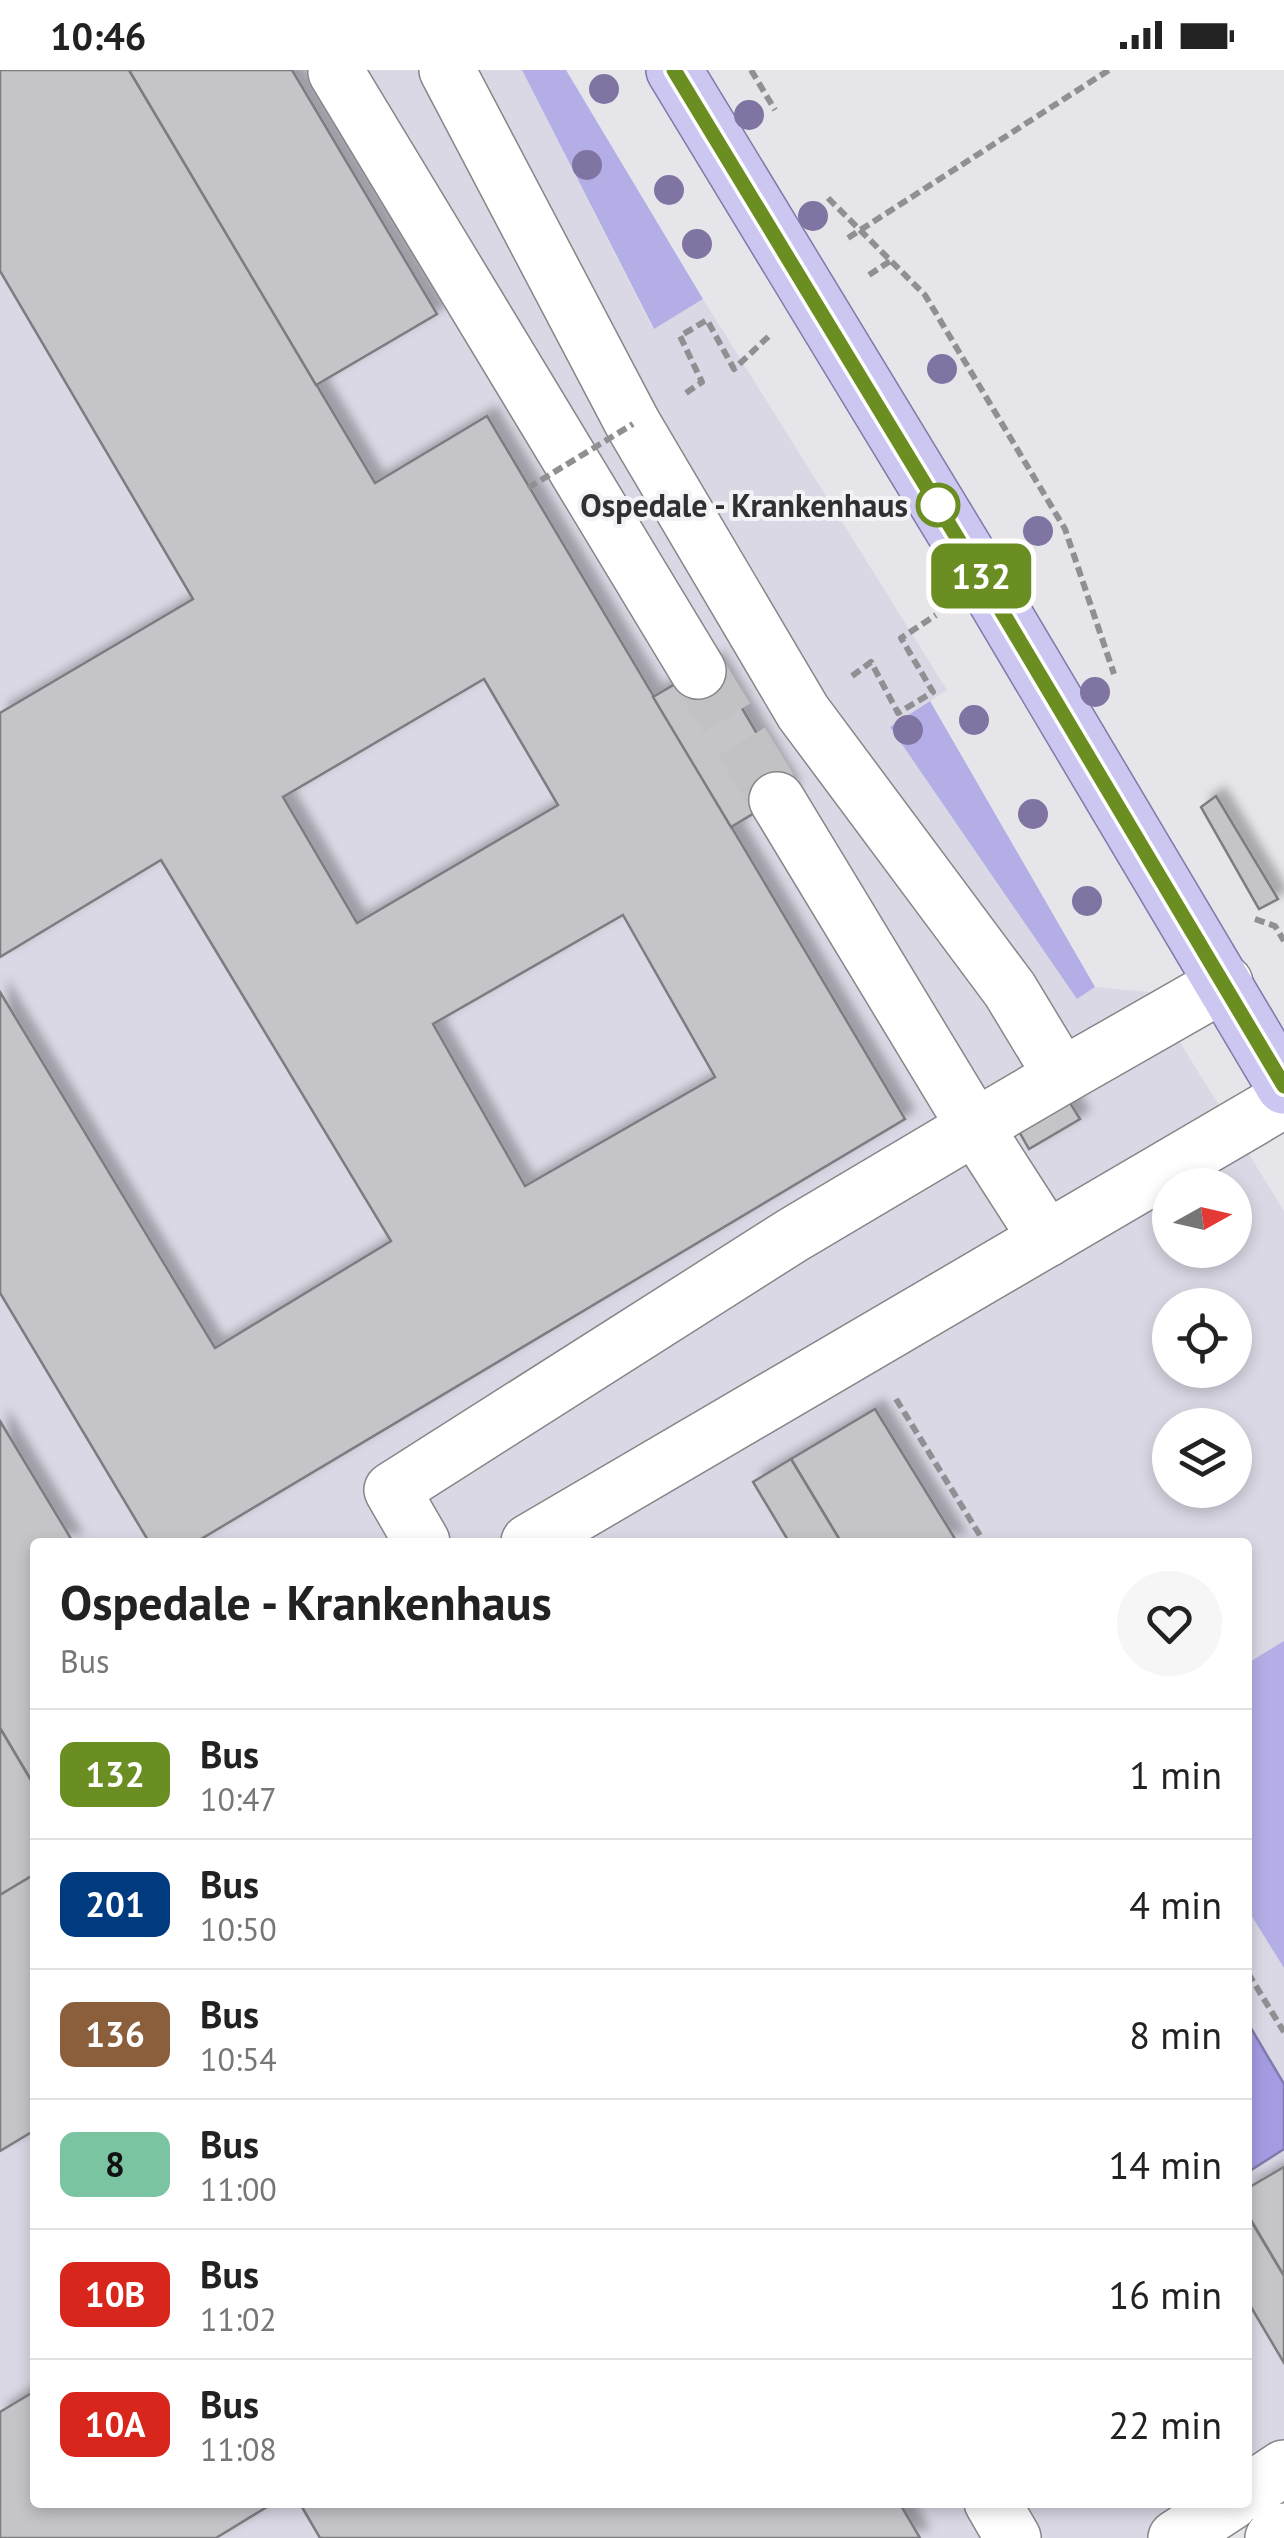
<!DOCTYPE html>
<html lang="it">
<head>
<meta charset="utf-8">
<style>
  body { margin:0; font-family:"PT Sans",sans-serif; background:#f6f6f6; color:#222; height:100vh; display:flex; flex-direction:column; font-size:38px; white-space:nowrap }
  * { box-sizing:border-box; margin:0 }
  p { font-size:32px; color:#767676 }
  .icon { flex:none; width:55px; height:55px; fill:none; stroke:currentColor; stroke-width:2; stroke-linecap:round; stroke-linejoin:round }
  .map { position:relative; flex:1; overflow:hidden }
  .sheet { position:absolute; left:30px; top:1468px; width:1222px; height:970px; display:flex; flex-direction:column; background:#fff; border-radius:10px; box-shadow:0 5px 15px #0003 }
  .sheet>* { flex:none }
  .badge { padding:0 20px; border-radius:15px; font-size:35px; line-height:65px }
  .needle { width:65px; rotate:82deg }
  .controls { position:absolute; left:1152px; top:1098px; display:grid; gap:20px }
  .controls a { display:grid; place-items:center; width:100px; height:100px; border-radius:50%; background:#fff; box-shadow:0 5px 15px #0003; font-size:50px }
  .map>.badge { position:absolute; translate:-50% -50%; box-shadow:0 0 0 5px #fff }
  .round { display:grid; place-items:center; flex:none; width:105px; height:105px; border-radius:52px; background:#f6f6f6 }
  .overview { display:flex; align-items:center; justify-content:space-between; height:170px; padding:0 30px }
  h1 { font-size:48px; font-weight:700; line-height:75px }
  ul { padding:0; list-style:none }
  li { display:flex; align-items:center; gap:30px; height:130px; padding:0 30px; border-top:2px solid #e0e0e0 }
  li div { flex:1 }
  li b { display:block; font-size:38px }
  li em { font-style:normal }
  li .badge { min-width:110px; font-weight:700; text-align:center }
  .status { display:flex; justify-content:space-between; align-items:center; height:70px; padding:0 50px; background:#fff; direction:ltr }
  .status svg { height:28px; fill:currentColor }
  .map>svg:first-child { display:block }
  .built { fill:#d9d8e4; fill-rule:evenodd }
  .green { fill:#b3afe6 }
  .water { fill:#a39ce3; stroke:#807cae; stroke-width:2.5 }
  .building { fill:#c5c5c9; stroke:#7d7d81; stroke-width:2.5; fill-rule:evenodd; filter:url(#shadow) }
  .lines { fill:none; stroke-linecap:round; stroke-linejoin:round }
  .minor-tunnel { stroke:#c2c2c5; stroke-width:55; stroke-dasharray:55 28; stroke-linecap:butt }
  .minor-casing { stroke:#868689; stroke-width:58 }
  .major-casing { stroke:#7e7aa7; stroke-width:58 }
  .path { stroke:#909093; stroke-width:6; stroke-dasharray:10 5; stroke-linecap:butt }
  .minor { stroke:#fff; stroke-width:55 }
  .major { stroke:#cbc7f0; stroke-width:55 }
  .path-bridge { stroke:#909093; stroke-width:6; stroke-dasharray:10 5; stroke-linecap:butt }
  .tree { fill:#8074a3 }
  .line-casing { stroke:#fff; stroke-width:22 }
  .line { stroke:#6b8e23; stroke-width:15 }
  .stop-dot { fill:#fff; stroke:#6b8e23; stroke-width:5 }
  .labels { text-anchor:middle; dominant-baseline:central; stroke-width:8; stroke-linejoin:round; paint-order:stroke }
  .stop-label { font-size:32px; font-weight:bold; fill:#303032; stroke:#f3f3f7; text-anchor:end }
</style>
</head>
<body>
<div class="status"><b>10:46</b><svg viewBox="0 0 49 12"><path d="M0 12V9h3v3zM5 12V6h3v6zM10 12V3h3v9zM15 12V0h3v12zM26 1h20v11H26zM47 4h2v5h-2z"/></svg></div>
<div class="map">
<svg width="1284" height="2468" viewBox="0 0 1284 2468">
  <defs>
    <filter id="shadow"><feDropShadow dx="9" dy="-9" stdDeviation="5" flood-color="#0004"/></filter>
  </defs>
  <rect width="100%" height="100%" fill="#e6e6ea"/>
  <path class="built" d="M0 0H522L653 259 703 229 947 620 890 657 1077 928 1095 917 1149 922 1284 1141V2383L1248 2406V1472H35V2432L1204 2433 1146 2468H0ZM1170 1115H1235V1180H1170ZM1170 1235H1235V1300H1170ZM1170 1355H1235V1420H1170Z"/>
  <g class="green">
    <path d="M522 0H566L703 229 654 259Z"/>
    <path d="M930 631 1095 917 1077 929 890 657Z"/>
    <path d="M1284 1571V1898L1248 1840V1593Z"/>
  </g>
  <path class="water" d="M1248 1953 1284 2014V2079L1248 2102Z"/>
  <g class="building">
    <path d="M0 0H129L375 413 487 346 905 1049 196 1472H149L0 1223V922L215 1278 391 1171 161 790 0 887V643L193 529 0 201ZM484 609 558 735 357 853 283 727ZM623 845 715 1007 525 1116 433 954Z"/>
    <path d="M129 0H292L437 244 316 315Z"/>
    <path d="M714 591 791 721 731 757 653 627Z"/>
    <path d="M1216 726 1278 829 1259 839 1201 737Z"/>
    <path d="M1062 1020 1080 1049 1029 1079 1012 1049Z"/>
    <path d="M875 1339 957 1472H841L791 1389Z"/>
    <path d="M0 1351 73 1472H35V1717L0 1658Z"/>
    <path d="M791 1389 841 1472H789L753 1412Z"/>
    <path d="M0 1658 35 1717V1804L0 1825Z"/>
    <path d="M35 1804V2060L0 2081V1825Z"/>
    <path d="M1284 2097V2206L1248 2145V2118Z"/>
    <path d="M1248 2146 1284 2206V2293L1248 2232Z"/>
    <path d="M35 2321V2432H275L216 2468H0V2342Z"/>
    <path d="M299 2432H899L920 2468H320Z"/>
  </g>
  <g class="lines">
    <path class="minor-tunnel" d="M698 601 777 730"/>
    <g class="minor-casing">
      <g id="minor">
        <path d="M339 0 336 2 698 601"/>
        <path d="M447 0 633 354 803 642 1010 920 1062 1006 1225 913"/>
        <path d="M777 730 975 1057 1062 1006"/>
        <path d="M422 1472 392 1420 793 1165 975 1057 1047 1169"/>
        <path d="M529 1472 1284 1030"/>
        <path d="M1248 2422 1284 2398"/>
        <path d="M992 2432 1013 2468"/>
        <path d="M1176 2468 1231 2432"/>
        <path d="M1273 2468 1284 2461"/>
      </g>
    </g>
    <g class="major-casing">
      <path id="major" d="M674 0 986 514 1284 1016"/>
    </g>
    <g class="path">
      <path d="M751 0 775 40"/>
      <path d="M828 128 925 225 1065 459 1114 604"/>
      <path d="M848 168 1109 0"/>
      <path d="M869 205 890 191"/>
      <path d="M686 323 702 312 680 266 707 250 734 299 769 266"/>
      <path d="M852 606 871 592 898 643 933 622 901 568 936 545"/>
      <path d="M1255 849 1275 856 1284 871"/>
      <path d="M896 1329 984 1472"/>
      <path d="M1248 1903 1284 1962"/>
    </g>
    <use href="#minor" class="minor"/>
    <use href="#major" class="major"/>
    <path class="path-bridge" d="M528 418 633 354"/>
  </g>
  <g class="tree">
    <circle cx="604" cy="19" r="15"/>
    <circle cx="749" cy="45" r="15"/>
    <circle cx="587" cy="95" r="15"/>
    <circle cx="669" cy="120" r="15"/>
    <circle cx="813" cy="146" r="15"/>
    <circle cx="697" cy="174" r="15"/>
    <circle cx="942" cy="299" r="15"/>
    <circle cx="1038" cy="461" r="15"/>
    <circle cx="1095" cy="622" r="15"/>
    <circle cx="974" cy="650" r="15"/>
    <circle cx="908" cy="660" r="15"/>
    <circle cx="1033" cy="744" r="15"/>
    <circle cx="1087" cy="831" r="15"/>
  </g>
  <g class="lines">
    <g class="line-casing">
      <path id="line" d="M674 0 1004 545 1284 1016"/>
    </g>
    <use href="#line" class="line"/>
  </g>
  <circle class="stop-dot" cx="938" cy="435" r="20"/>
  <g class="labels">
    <g class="stop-label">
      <text x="908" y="435">Ospedale - Krankenhaus</text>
    </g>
  </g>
</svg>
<div class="controls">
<a><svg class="needle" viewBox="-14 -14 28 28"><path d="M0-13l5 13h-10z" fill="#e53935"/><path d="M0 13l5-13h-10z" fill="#767676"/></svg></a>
<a><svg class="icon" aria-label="locate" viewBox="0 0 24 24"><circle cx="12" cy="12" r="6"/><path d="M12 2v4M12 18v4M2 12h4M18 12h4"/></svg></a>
<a><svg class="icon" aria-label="layers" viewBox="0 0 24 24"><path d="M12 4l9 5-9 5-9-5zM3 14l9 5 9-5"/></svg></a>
</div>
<b class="badge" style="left:981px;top:506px;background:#6b8e23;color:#fff">132</b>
<section class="sheet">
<div class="overview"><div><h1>Ospedale - Krankenhaus</h1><p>Bus</p></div><a class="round"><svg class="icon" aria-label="heart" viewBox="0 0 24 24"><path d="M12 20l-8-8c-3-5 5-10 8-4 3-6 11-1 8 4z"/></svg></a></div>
<ul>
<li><span class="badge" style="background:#6b8e23;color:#fff">132</span><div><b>Bus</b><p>10:47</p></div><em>1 min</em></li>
<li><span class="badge" style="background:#003b80;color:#fff">201</span><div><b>Bus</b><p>10:50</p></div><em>4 min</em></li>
<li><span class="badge" style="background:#8b5e3c;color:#fff">136</span><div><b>Bus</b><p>10:54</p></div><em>8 min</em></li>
<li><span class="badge" style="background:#7ac4a1;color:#111">8</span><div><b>Bus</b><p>11:00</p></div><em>14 min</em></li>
<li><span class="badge" style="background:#d9261c;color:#fff">10B</span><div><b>Bus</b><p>11:02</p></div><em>16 min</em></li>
<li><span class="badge" style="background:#d9261c;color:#fff">10A</span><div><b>Bus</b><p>11:08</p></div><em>22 min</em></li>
</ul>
</section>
</div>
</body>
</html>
